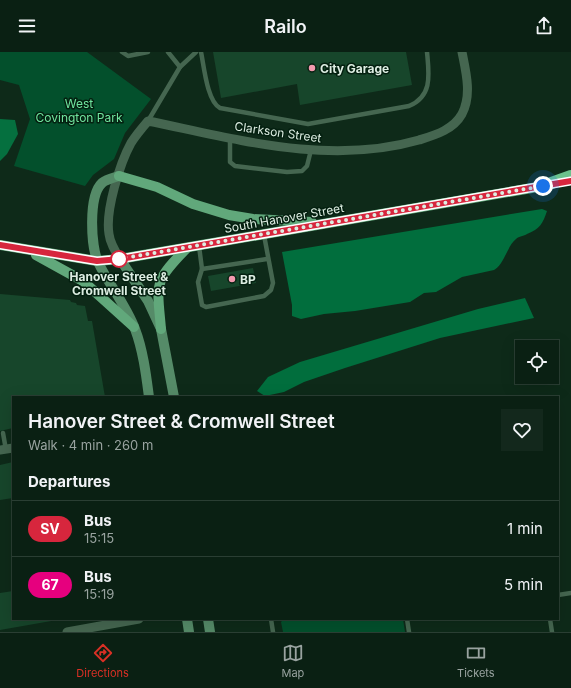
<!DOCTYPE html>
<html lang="en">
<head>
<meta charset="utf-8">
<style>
  body { margin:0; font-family:Inter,sans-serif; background:#13281c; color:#f1f3f6; height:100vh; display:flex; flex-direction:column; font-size:15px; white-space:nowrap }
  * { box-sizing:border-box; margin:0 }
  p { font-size:13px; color:#99a3a0 }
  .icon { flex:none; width:22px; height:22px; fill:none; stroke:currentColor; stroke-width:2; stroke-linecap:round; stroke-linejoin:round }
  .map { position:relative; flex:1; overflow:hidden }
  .side { position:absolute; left:12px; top:344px; width:547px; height:224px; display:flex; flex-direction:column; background:#0a2013; border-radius:0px; box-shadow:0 4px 16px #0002,0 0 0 1px #2a3e33 }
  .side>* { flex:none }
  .badge { padding:0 8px; border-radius:13px; font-size:14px; line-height:26px }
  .controls { position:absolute; left:515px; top:288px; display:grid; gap:8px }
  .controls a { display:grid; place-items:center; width:44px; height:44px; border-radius:0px; background:#0a2013; box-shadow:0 4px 16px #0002,0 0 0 1px #2a3e33; font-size:20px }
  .you { position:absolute; width:20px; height:20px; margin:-10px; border:3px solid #fff; border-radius:50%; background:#1a73e8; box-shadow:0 0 0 6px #1a73e833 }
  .map>.badge { position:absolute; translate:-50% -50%; box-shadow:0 0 0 2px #fff }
  h2 { padding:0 16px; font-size:15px; line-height:36px }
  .round { display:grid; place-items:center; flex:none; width:42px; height:42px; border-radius:0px; background:#13281c }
  .summary { display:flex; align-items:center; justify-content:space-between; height:68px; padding:0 16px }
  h1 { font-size:19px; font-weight:600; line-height:30px }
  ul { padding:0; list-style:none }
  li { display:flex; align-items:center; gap:12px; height:56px; padding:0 16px; border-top:1px solid #2a3e33 }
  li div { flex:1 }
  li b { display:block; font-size:15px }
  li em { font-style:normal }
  li .badge { min-width:44px; font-weight:700; text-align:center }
  header { display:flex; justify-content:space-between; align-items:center; height:52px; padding:0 16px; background:#0a2013; font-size:18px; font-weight:600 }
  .tab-bar { display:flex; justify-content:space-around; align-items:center; height:56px; border-top:1px solid #2a3e33; background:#0a2013; font-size:11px; color:#99a3a0 }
  .tab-bar a { display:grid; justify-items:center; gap:2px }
  .tab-bar .current { color:#d93025 }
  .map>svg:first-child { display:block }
  .green { fill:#03502c }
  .forest { fill:#016e3d }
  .water { fill:#05703f }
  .building { fill:#17462b }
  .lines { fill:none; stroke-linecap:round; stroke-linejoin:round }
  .lane { stroke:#456650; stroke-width:4.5 }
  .street { stroke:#456650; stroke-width:9 }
  .secondary { stroke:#558b68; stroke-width:10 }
  .primary { stroke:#61a87b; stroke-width:10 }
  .highway { stroke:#6bc28c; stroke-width:12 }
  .line-casing { stroke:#fff; stroke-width:9 }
  .line { stroke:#d7263d; stroke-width:6 }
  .walk { stroke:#ddede2; stroke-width:4; stroke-dasharray:0 7.2 }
  .poi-dot { fill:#f29aae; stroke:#042010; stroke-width:1.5 }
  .stop-dot { fill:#fff; stroke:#d7263d; stroke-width:2 }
  .labels { text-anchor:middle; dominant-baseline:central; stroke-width:3; stroke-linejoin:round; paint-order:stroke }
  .poi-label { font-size:12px; font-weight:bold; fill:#ddede2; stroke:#042010; text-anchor:start }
  .park-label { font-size:12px; fill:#70e59f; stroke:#042010 }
  .street-label { font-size:12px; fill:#ddede2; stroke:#042010 }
  .stop-label { font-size:12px; font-weight:bold; fill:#ddede2; stroke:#042010 }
</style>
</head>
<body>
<header><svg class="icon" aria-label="menu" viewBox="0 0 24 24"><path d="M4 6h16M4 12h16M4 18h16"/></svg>Railo<svg class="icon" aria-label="share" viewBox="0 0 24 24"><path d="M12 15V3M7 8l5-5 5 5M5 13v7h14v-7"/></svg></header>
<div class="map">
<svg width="571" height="580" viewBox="0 0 571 580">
  <rect width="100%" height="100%" fill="#0e2a19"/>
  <g class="green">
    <path d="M0 0H87L151 47 125 81 114 107 93 123 85 134 14 114 30 67 19 33 0 28Z"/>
    <path d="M284 567H403L405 580H283L281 570Z"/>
  </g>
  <g class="forest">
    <path d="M542 157 547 159C543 171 540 177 527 182 524 184 519 184 516 187 507 194 504 213 494 218L462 225 436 240 424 241 410 250 355 259 324 262 301 267 292 264V253L282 200Z"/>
    <path d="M525 246 534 266 440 286 345 316 304 330 284 340 265 344 257 339 268 325 300 310 478 257Z"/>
  </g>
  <path class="water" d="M0 67 15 68 18 82 7 102 0 109Z"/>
  <g class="building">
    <path d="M213 0H406L412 33 300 53 297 32 221 46Z"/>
    <path d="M253 216 256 231 211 239 208 224Z"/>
    <path d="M0 242 70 248 71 250 76 251 77 253 85 254 88 269H92L105 345H13V376L0 379Z"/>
    <path d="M13 410V446L0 448V413Z"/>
    <path d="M13 539V567L57 568 0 578V541Z"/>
  </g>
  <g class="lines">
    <g class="lane">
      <path d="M122 0 128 4 148 0"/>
      <path d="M201 0C204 14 207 49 220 56L308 72 409 54C433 44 429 22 427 0"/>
      <path d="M180 15 196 0"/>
      <path d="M148 69 180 15 168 0"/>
      <path d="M230 86V110L235 114 287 120 302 119 307 114 311 98"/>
      <path d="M199 194 202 217 198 230 202 253 206 255 264 244 271 238 273 231 264 183"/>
      <path d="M202 217 267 207"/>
      <path d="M3 381 6 398"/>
      <path d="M558 543 571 541"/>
      <path d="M271 567 273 580"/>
      <path d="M407 567 409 580"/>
      <path d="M550 567 552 580"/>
    </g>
    <g class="street">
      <path d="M120 207C115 199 110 191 109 182 105 159 120 111 131 91 136 83 142 76 148 69 236 87 329 114 419 88 435 83 453 78 462 62 472 43 466 20 462 0"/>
      <path d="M0 398 13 396"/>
      <path d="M67 580 139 567"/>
    </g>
    <g class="secondary">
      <path d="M119 124C113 126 107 127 102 131 88 144 91 195 98 210 109 233 126 253 135 277 143 298 146 322 149 345"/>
      <path d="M120 207 148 249 161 277 174 345"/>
      <path d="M187 567 189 580"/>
      <path d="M208 567 210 580"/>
    </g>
    <g class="primary">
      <path d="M119 124 157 135 193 152 229 163 253 167 312 170"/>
      <path d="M0 193 97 209 120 207 549 133"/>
      <path d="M36 203 83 229 134 275"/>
      <path d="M161 277C157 231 153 230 187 196"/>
    </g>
    <path class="highway" d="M543 134 571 124"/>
  </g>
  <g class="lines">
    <g class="line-casing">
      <path id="line" d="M0 193 97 209 120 207 571 129"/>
    </g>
    <use href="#line" class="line"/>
    <path class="walk" d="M119 207 543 134"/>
  </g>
  <g class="poi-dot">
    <circle cx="312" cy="16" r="4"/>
    <circle cx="232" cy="227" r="4"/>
  </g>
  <circle class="stop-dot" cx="119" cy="207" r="8"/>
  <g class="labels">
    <g class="poi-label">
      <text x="320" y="16">City Garage</text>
      <text x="240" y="227">BP</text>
    </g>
    <g class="park-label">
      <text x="79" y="51">West<tspan x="79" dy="14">Covington Park</tspan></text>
    </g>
    <g class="street-label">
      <text transform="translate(278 80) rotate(8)">Clarkson Street</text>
      <text transform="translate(284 166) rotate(-10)">South Hanover Street</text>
    </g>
    <g class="stop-label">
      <text x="119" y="224">Hanover Street &amp;<tspan x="119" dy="14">Cromwell Street</tspan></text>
    </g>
  </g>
</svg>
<div class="controls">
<a><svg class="icon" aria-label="locate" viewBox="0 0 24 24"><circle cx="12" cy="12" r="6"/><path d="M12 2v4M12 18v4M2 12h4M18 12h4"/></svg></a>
</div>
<div class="you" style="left:543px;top:134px"></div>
<section class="side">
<div class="summary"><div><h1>Hanover Street &amp; Cromwell Street</h1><p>Walk · 4 min · 260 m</p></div><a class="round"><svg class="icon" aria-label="heart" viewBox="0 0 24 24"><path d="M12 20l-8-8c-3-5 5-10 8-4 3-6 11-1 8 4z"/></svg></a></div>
<h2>Departures</h2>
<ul>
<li><span class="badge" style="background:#d7263d;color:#fff">SV</span><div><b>Bus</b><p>15:15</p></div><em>1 min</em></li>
<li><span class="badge" style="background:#e6007e;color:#fff">67</span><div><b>Bus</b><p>15:19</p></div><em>5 min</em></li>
</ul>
</section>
</div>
<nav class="tab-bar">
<a class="current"><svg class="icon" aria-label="directions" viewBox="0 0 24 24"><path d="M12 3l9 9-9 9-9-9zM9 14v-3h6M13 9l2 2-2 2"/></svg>Directions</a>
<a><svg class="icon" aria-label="map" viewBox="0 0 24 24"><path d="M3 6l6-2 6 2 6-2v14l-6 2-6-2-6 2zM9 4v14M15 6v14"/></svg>Map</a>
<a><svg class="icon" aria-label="tickets" viewBox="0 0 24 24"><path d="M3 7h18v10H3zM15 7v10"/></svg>Tickets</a>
</nav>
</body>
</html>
